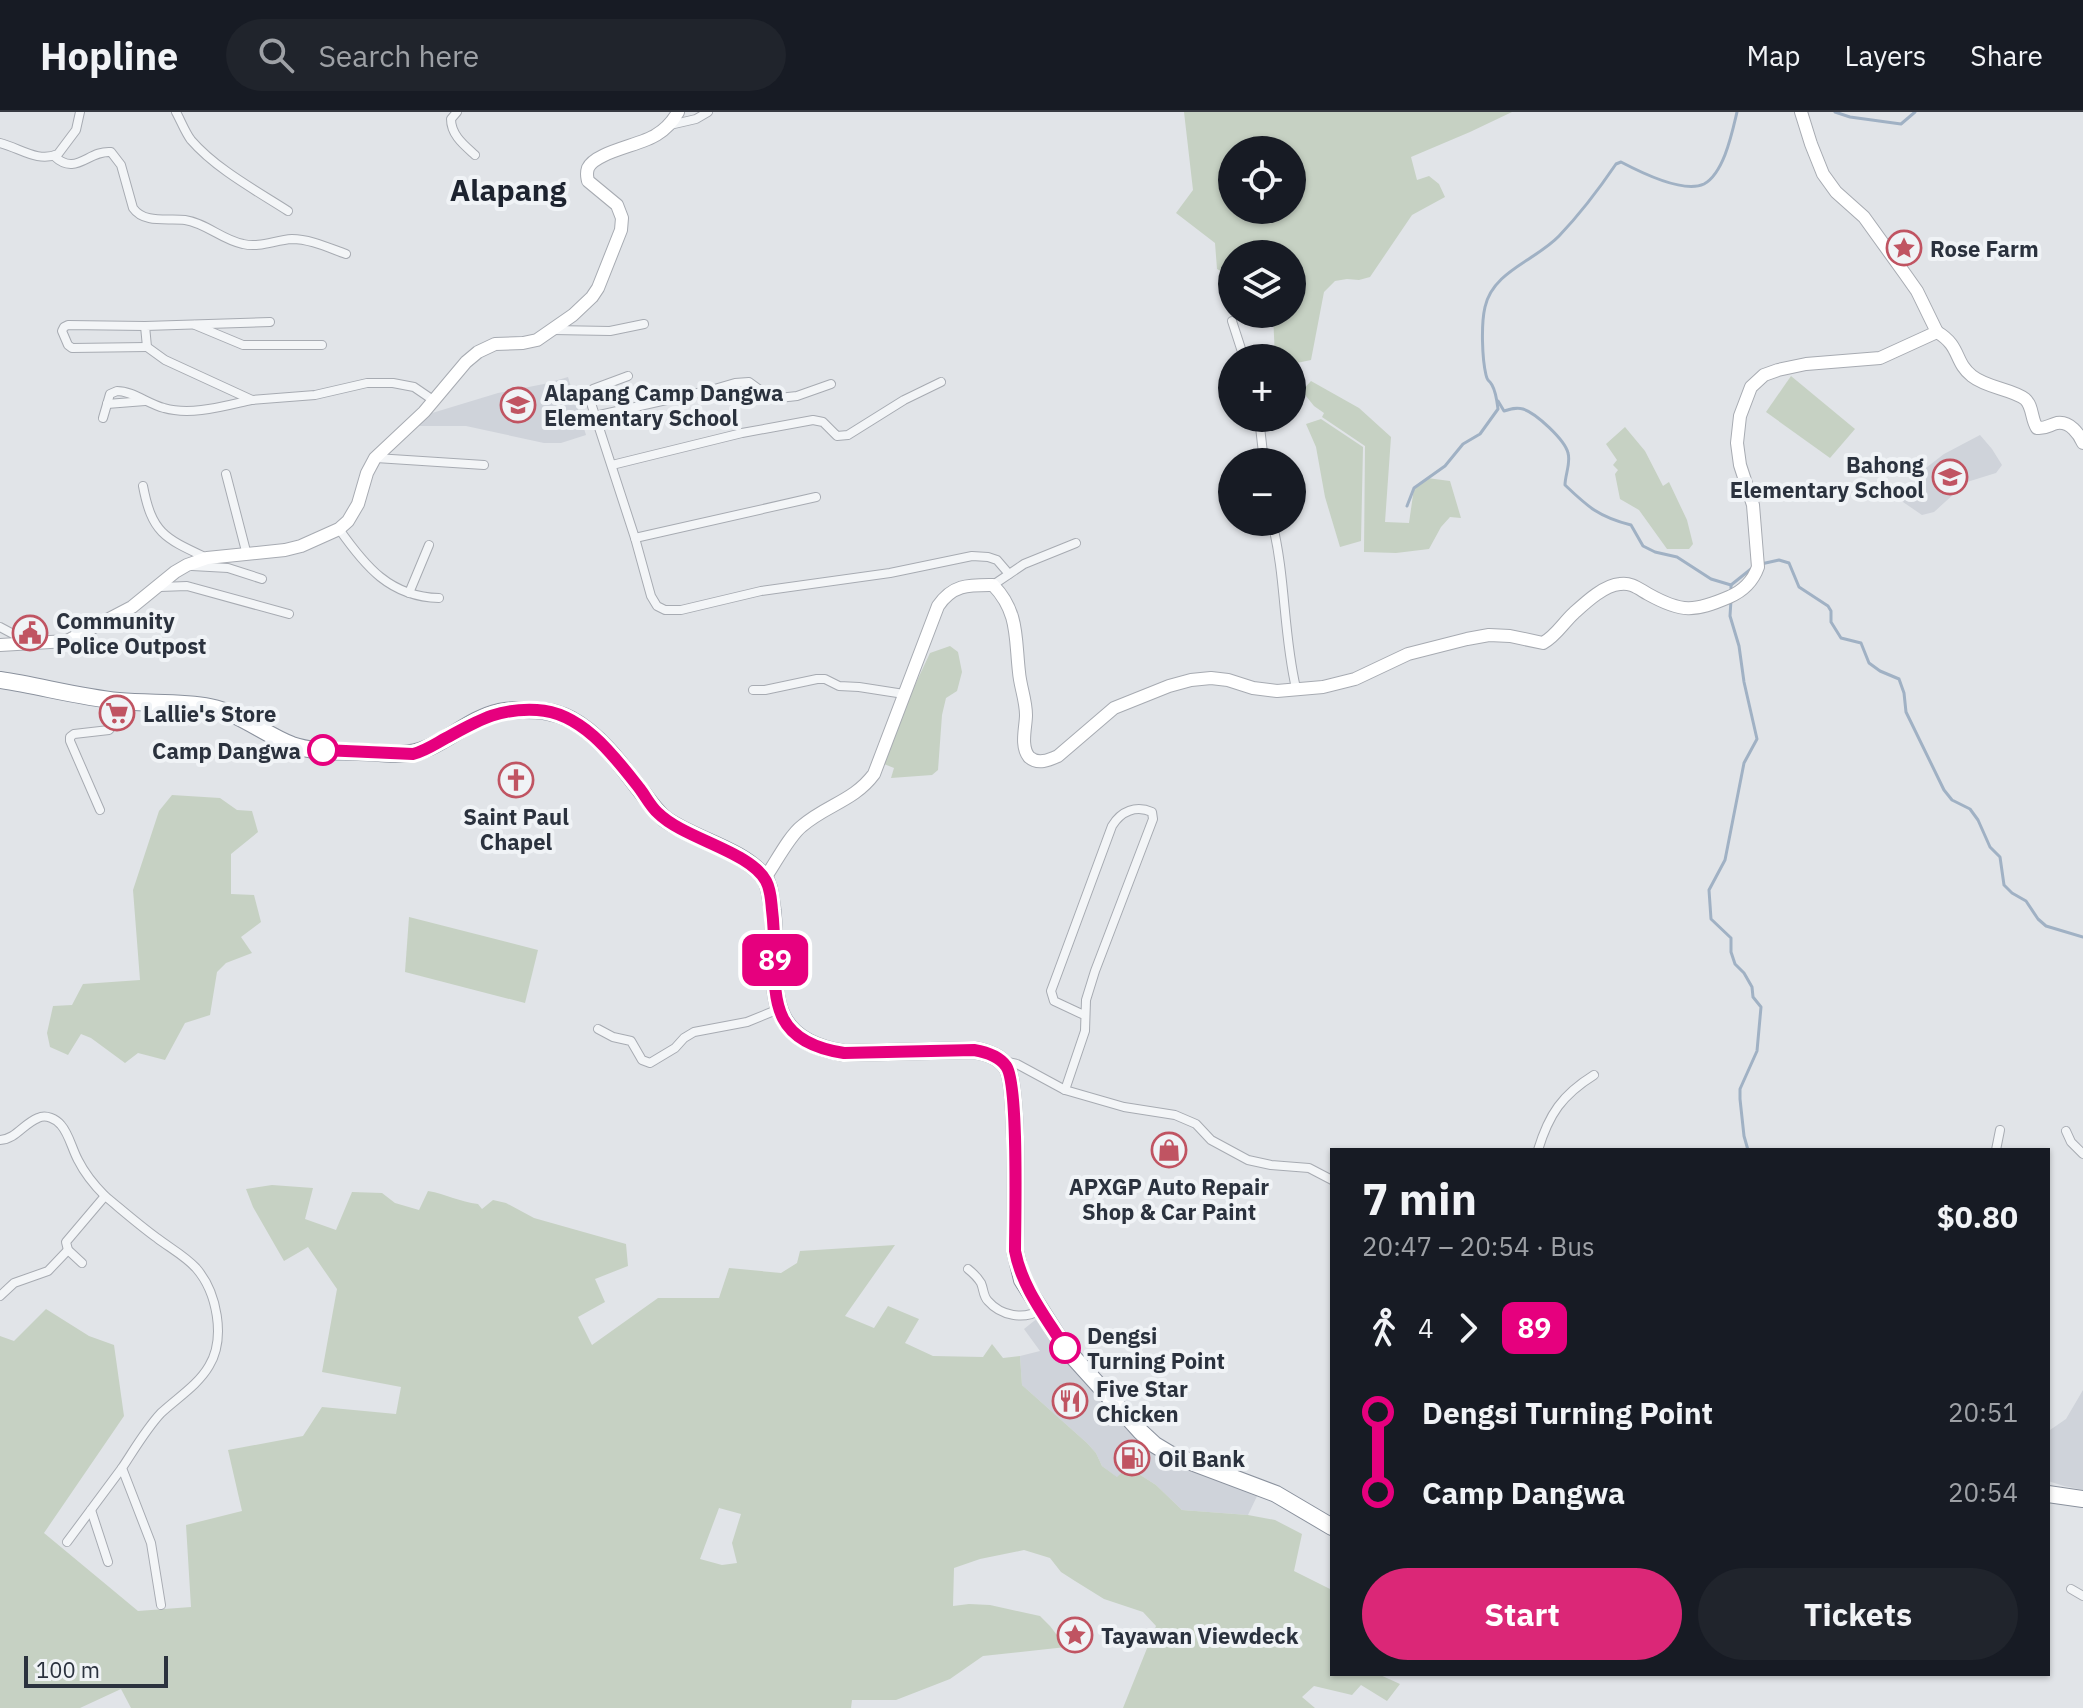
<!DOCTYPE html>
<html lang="en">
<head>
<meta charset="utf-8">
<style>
  body { margin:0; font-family:"IBM Plex Sans",sans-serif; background:#20242c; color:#f1f3f6; height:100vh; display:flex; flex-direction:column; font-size:30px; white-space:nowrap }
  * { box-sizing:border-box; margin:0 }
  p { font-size:26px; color:#9ea1a6 }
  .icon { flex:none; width:44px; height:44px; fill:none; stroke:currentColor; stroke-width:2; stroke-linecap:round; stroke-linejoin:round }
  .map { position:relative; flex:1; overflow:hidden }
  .drawer { position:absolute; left:1330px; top:1036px; width:720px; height:528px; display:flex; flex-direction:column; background:#171b24; border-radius:0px; box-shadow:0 2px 6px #0004 }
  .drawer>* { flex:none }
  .badge { padding:0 16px; border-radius:12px; font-size:28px; line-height:52px }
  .fabs { position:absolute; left:1218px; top:24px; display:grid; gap:16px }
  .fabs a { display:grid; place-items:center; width:88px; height:88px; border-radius:50%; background:#171b24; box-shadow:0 2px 6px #0004; font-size:40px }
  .scale { position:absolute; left:24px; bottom:20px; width:144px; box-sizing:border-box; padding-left:8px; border:4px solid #2b323e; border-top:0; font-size:22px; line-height:28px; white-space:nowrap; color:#2b323e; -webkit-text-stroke:6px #f0f3f6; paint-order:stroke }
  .map>.badge { position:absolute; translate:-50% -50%; box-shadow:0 0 0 4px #fff }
  .legs { display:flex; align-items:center; gap:12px; height:88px; padding:0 32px; font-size:26px }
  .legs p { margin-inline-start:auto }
  .head { display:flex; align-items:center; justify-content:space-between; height:136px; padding:0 32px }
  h1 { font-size:44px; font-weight:700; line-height:60px }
  .cta { display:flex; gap:16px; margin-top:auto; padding:16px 32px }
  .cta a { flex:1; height:92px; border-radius:48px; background:#db2777; color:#fff; font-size:32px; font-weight:700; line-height:92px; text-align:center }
  .cta a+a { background:#20242c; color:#f1f3f6 }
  ul { padding:0 32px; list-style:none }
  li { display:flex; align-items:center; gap:28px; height:80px; font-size:30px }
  li i { display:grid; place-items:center; width:12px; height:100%; margin:0 10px; background:currentColor }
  li i::after { content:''; width:20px; height:20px; margin:-10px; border:6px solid; border-radius:50%; background:#171b24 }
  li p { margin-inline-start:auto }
  li:first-child i { background:linear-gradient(#0000 50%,currentColor 0) }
  li:last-child i { background:linear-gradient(currentColor 50%,#0000 0) }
  header { display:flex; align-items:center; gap:48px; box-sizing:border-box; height:112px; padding:0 40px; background:#171b24; border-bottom:2px solid #363941 }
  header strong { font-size:38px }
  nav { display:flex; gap:44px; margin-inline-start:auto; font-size:28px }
  .search { width:560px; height:72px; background:#20242c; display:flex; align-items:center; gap:20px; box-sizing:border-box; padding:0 28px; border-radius:44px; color:#9ea1a6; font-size:30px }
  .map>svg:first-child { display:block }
  .built { fill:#cfd3da }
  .green { fill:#c6d1c3; fill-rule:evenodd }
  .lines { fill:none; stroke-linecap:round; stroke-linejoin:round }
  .stream { stroke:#a0b1c4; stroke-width:3 }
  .street-casing { stroke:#a7abb2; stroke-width:10 }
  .secondary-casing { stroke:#a7abb2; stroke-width:14 }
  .highway-casing { stroke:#8a919d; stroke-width:18 }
  .street { stroke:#f3f5f7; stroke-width:8 }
  .secondary { stroke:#fff; stroke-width:12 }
  .highway { stroke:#fff; stroke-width:16 }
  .line-1-casing { stroke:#fff; stroke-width:18 }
  .line-1 { stroke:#e6007e; stroke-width:12 }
  .stop-1-dot { fill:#fff; stroke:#e6007e; stroke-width:4 }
  .labels { text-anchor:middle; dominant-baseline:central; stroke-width:8; stroke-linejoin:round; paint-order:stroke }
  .poi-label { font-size:22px; font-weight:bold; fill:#2b323e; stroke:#f0f3f6; text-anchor:start }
  .stop-label { font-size:22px; font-weight:bold; fill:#2b323e; stroke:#f0f3f6; text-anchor:end }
  .district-label { font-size:30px; font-weight:bold; fill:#1d232f; stroke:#f0f3f6 }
</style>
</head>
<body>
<header>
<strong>Hopline</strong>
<div class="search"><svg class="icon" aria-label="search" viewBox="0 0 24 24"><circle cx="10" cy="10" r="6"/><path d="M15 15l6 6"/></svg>Search here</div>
<nav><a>Map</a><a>Layers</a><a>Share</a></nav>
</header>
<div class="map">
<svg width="2083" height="1596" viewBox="0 0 2083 1596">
  <rect width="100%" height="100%" fill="#e1e4e8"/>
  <g class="built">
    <path d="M568 265 586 323 561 331H544L466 314H415L419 305 498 281 544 272Z"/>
    <path d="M1980 323 1992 337 2002 353 1996 361 1967 370 1934 400 1922 403 1903 390 1911 375 1922 359 1944 342Z"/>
    <path d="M1039 1205 1056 1236 1123 1314 1150 1338 1259 1380 1248 1403 1182 1398 1156 1373 1128 1355 1118 1366 1102 1354 1096 1341 1087 1331 1022 1273 1020 1244 1040 1239 1024 1217Z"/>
    <path d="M2083 1278V1378L2064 1374 2048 1369V1323L2050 1318 2066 1307Z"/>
  </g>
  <g class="green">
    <path d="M1184 0H1512L1470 20 1411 45 1417 68 1429 64 1439 72 1445 85 1412 103 1370 165 1359 168 1347 167 1335 169 1324 180 1311 248 1292 252V246H1275L1273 202H1292V142H1232V165L1217 157 1215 131 1176 101 1193 78ZM1232 38H1292V98H1232Z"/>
    <path d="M1791 264 1855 317 1830 346 1766 300Z"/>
    <path d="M1311 269 1359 296 1391 325 1385 410 1409 411 1414 376 1427 366 1450 369 1461 406 1450 405 1441 415 1429 437 1396 441 1364 440 1365 334 1322 305 1324 301 1314 294 1302 279Z"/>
    <path d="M1321 307 1363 335 1361 429 1340 435 1325 385 1316 335 1306 312Z"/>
    <path d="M1625 315 1645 339 1663 374 1669 370 1687 408 1693 432 1689 437H1667L1639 398 1620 387 1615 362 1618 358 1613 353 1617 348 1606 332Z"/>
    <path d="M950 534 958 540 962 560 957 579 946 586 942 603 938 658 932 663 891 666 894 656 884 652 898 609 930 541Z"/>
    <path d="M172 683 220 686 237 698 252 699 258 720 231 742V782L254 783 261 810 241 825 252 841 226 851 217 860 210 903 185 911 165 948 138 941 125 951 91 926 81 922 68 943 50 935 47 921 53 894 72 893 83 872 140 868 133 778 159 699Z"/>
    <path d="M409 805 538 838 525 891 405 860Z"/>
    <path d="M272 1073 313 1076 305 1107 336 1118 352 1080 382 1081 395 1091 419 1098 428 1079C446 1082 460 1090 478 1092L482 1097 493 1088 506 1091 534 1106 626 1132 628 1154 595 1167 605 1190 578 1205 592 1233 658 1186H719L729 1156 781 1161 797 1151 800 1139 895 1133 845 1204 874 1216 888 1194 919 1207 905 1231 933 1244 983 1245 992 1232 1003 1246 1020 1244 1022 1273 1087 1331 1096 1341 1102 1354 1117 1365 1128 1355 1156 1373 1182 1398 1248 1403 1275 1408 1302 1422 1294 1459 1332 1478V1562H1378L1400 1572 1387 1589 1361 1573 1352 1583 1314 1574 1302 1585 1315 1596H1123L1156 1514 1143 1500 1104 1487 1075 1469 1061 1460 1050 1446 1024 1438 980 1447 954 1456 953 1494 969 1492 990 1493 1040 1504 1050 1514 1066 1535 983 1544 950 1567 896 1588H852L851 1596H131L121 1577 80 1596H0V1224L14 1229 46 1197 89 1224 114 1233 124 1304 44 1421 138 1499 191 1495 186 1413 242 1399 228 1338 303 1324 322 1295 396 1302 401 1275 322 1260 337 1177 308 1135 284 1149 253 1095 246 1077ZM719 1396 741 1402 732 1431 737 1451 722 1453 700 1447Z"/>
  </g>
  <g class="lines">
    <g class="stream">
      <path d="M1835 0 1850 5 1901 12 1915 0"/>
      <path d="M1498 289 1504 299C1510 297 1516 295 1523 297 1536 301 1565 328 1568 341 1571 351 1565 363 1565 373 1588 395 1599 405 1631 413L1643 434 1655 440 1677 445 1711 467 1731 473V480"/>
      <path d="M1407 394 1414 376 1445 354 1463 332 1480 322 1498 297C1497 289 1496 280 1492 273 1488 266 1488 271 1486 263 1482 246 1481 212 1485 195 1493 159 1535 149 1559 124 1580 102 1599 77 1616 52L1621 50C1640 60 1683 82 1704 72 1724 61 1732 21 1737 0"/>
      <path d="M1761 452 1779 448 1789 451 1799 475 1828 494 1831 499V510L1841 526 1861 531 1869 551 1880 559 1899 567 1904 581 1906 600 1944 678 1952 688 1970 697 1978 708 1990 735 2000 745 2004 773 2012 781 2026 789 2038 807 2046 814 2083 825"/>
      <path d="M1731 473 1751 457"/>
      <path d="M1731 488 1730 504 1739 534 1744 570 1757 627 1744 651 1725 748 1709 778 1711 807 1731 826V840L1735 852 1744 861 1752 875 1753 885 1761 895 1757 939 1740 977V987L1744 1024 1748 1038"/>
    </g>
    <g class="street-casing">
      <g id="street">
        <path d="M176 0C181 9 185 20 191 28 216 57 257 79 288 99"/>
        <path d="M457 0 451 7C451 23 464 33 475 43"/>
        <path d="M670 13 696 7 708 0"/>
        <path d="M0 31C20 36 38 51 58 42L76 18 80 0"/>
        <path d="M54 44C76 65 88 38 111 40L121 53 133 96C144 112 168 106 185 108 206 111 222 128 243 132 260 136 275 128 292 127 310 127 329 136 346 142"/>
        <path d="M1232 209 1244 246"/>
        <path d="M270 210 145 214 147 235 165 248 252 288 315 283 367 271H393L414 275 433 288"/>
        <path d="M195 213 243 233H322"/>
        <path d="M145 214 68 213 64 215 62 219 68 233 72 236 147 235"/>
        <path d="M553 218 610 219 644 212"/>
        <path d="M628 264 593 277 589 285 635 426 651 484 657 494 665 498H681L761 479 890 461 972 444 988 445 997 448 1009 462"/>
        <path d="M107 292 145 289"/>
        <path d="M595 304 711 278 735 271 749 270 767 283 779 286 797 284 831 272"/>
        <path d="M103 306 110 282 117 279C133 279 148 292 164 296 191 304 224 294 251 288"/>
        <path d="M1259 306 1264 350"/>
        <path d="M376 346 484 353"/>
        <path d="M612 353 742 321 813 308 823 310 837 324 848 323 904 288 941 270"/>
        <path d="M226 362 247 443"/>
        <path d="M143 374C152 421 164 426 207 446"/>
        <path d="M1272 410C1286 465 1283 521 1296 576"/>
        <path d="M339 417C365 454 390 485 439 486"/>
        <path d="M635 426 816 385"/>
        <path d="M192 454 228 456 262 467"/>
        <path d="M993 473 1024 452 1076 431"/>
        <path d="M160 475 187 474 289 502"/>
        <path d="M409 481 429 433"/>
        <path d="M0 515 30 531"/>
        <path d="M753 578H765L817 567H825L839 574 859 575 904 582"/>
        <path d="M100 698 70 629V625L74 622 109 618 116 609 117 589"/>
        <path d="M598 917 613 925 631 929 642 948 650 951 675 936 684 926 694 920 747 910 779 897"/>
        <path d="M1004 949 1017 952 1065 978 1124 995 1175 1003 1196 1012 1211 1028 1248 1048 1271 1053 1309 1056 1332 1068"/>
        <path d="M1065 978 1085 919 1086 888 1095 859 1153 707 1152 700C1136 693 1121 699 1112 714L1054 871 1051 879 1054 889 1084 903"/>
        <path d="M2066 1019 2071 1030 2083 1042"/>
        <path d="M0 1028C16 1027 23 1012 38 1006 46 1002 56 1007 61 1013 69 1022 72 1037 78 1048 85 1062 94 1073 105 1084 122 1098 139 1113 157 1126 170 1136 185 1144 196 1156 217 1180 226 1226 209 1254 198 1273 177 1286 161 1301 146 1317 134 1338 122 1356L151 1431 161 1493"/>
        <path d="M1538 1038C1549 1002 1562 983 1594 963"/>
        <path d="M1996 1038 2000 1018"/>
        <path d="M82 1151 68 1138 66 1130 105 1084"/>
        <path d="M968 1157C973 1161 978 1166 981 1171 984 1178 983 1184 988 1189 1001 1204 1024 1208 1040 1198"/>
        <path d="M0 1184 14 1171 48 1159 68 1138"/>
        <path d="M91 1398 108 1450"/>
        <path d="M67 1430 122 1356"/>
        <path d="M2071 1477 2083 1484"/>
      </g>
    </g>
    <g class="secondary-casing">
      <g id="secondary">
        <path d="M1801 0 1811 32 1823 62 1836 80 1864 105 1905 162 1917 179 1937 220"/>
        <path d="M1937 220C1961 234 1954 250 1972 264 1987 276 2012 277 2025 287 2033 294 2031 307 2037 316 2046 317 2049 313 2057 311 2070 309 2079 322 2083 331"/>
        <path d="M0 533 67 529 132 495 175 460 187 453 207 446 285 438 301 434 339 417 348 409 358 392 367 361 375 346 424 300 466 250 478 240 495 232 523 231 537 228 573 203 592 185 598 176 621 118 622 106 617 93 588 69C587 64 586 62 588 56 595 40 641 33 656 23 666 17 673 9 678 0"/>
        <path d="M765 766C775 752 789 724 802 714 826 693 854 689 874 662L938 494C953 472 969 473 993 473 1019 500 1015 526 1019 560 1020 574 1026 588 1026 603 1026 615 1020 634 1029 645 1038 653 1049 648 1058 644L1114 596 1169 574 1191 568 1211 566 1228 568 1253 576 1277 579 1323 575 1355 567 1408 542 1467 527 1489 523 1510 524 1543 531C1556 524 1563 511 1574 501 1585 491 1604 473 1620 472 1631 470 1639 477 1648 482 1682 501 1694 500 1729 485 1743 479 1753 469 1758 455L1753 393 1740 353 1737 331 1740 304 1751 275 1764 263 1778 258 1806 252 1880 246 1937 220"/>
      </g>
    </g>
    <g class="highway-casing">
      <g id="highway">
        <path d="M0 568C40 574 79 585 119 589 149 592 180 589 210 595 240 601 264 622 292 633 312 640 336 639 358 640 372 640 386 642 400 642 438 642 463 608 499 600 506 598 515 598 523 598 540 598 554 599 570 607 598 622 619 650 638 675 647 686 654 698 665 707 694 728 742 737 764 765 770 773 770 784 772 794 781 862 752 926 844 941L974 938C986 940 999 944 1006 954 1019 971 1015 1110 1015 1139L1022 1168 1065 1236 1141 1320 1155 1333 1170 1342 1276 1382 1332 1415"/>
        <path d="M2048 1382 2083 1387"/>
      </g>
    </g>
    <use href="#street" class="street"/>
    <use href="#secondary" class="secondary"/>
    <use href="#highway" class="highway"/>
  </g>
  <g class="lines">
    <g class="line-1-casing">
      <path id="line-1" d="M323 638 413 642C425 639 435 632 446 626 479 608 498 596 537 598 582 600 615 645 640 677 646 685 651 695 658 701 684 727 750 739 766 769 771 778 771 788 772 798 781 865 753 927 844 941L974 938C986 940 999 944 1006 954 1019 971 1015 1110 1015 1139 1022 1176 1046 1205 1065 1236"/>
    </g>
    <use href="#line-1" class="line-1"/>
  </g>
  <defs>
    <g id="sight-ring" transform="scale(1.8)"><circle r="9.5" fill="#f0f3f6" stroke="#c05462" stroke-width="1.5"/><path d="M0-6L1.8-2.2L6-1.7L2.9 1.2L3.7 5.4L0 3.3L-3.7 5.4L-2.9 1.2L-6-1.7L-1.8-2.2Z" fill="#c05462"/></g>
    <g id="school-ring" transform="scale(1.8)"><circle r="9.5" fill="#f0f3f6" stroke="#c05462" stroke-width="1.5"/><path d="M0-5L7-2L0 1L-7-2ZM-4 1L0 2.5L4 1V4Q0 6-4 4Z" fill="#c05462"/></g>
    <g id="civic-ring" transform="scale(1.8)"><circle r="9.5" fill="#f0f3f6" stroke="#c05462" stroke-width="1.5"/><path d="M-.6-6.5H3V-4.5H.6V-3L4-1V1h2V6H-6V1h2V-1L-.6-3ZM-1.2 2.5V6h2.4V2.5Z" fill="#c05462"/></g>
    <g id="supermarket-ring" transform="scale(1.8)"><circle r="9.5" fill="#f0f3f6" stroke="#c05462" stroke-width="1.5"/><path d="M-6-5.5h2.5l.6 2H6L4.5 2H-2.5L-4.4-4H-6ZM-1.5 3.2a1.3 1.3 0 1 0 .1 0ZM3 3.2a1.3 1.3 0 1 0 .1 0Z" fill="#c05462"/></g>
    <g id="church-ring" transform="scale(1.8)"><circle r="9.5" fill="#f0f3f6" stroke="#c05462" stroke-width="1.5"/><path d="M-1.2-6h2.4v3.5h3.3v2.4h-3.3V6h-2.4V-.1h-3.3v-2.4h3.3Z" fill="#c05462"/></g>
    <g id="shop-ring" transform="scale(1.8)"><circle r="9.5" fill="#f0f3f6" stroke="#c05462" stroke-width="1.5"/><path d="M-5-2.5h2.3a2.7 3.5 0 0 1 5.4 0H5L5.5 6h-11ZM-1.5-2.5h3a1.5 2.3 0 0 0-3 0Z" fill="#c05462"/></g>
    <g id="restaurant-ring" transform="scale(1.8)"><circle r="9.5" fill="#f0f3f6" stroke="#c05462" stroke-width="1.5"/><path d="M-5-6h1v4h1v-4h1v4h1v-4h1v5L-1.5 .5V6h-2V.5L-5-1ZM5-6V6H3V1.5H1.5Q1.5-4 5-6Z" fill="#c05462"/></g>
    <g id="fuel-ring" transform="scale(1.8)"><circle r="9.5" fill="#f0f3f6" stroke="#c05462" stroke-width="1.5"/><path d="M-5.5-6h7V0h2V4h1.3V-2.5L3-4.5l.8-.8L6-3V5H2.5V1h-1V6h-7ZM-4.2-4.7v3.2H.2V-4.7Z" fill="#c05462"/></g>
  </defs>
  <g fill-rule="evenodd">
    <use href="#sight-ring" x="1904" y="136"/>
    <use href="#school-ring" x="518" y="293"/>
    <use href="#school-ring" x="1950" y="365"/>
    <use href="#civic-ring" x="30" y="521"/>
    <use href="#supermarket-ring" x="117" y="601"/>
    <use href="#church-ring" x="516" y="668"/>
    <use href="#shop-ring" x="1169" y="1038"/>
    <use href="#restaurant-ring" x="1070" y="1289"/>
    <use href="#fuel-ring" x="1132" y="1346"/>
    <use href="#sight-ring" x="1075" y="1523"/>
  </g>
  <g class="stop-1-dot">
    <circle cx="323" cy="638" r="14"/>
    <circle cx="1065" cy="1236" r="14"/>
  </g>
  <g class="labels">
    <g class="poi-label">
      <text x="1930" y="136">Rose Farm</text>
      <text x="544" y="280">Alapang Camp Dangwa<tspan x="544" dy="25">Elementary School</tspan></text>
      <text x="1924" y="352" text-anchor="end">Bahong<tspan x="1924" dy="25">Elementary School</tspan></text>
      <text x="56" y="508">Community<tspan x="56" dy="25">Police Outpost</tspan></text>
      <text x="143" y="601">Lallie's Store</text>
      <text x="516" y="704" text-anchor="middle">Saint Paul<tspan x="516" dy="25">Chapel</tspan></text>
      <text x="1169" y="1074" text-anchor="middle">APXGP Auto Repair<tspan x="1169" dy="25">Shop &amp; Car Paint</tspan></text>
      <text x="1096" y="1276">Five Star<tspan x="1096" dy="25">Chicken</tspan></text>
      <text x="1158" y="1346">Oil Bank</text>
      <text x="1101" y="1523">Tayawan Viewdeck</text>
    </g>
    <g class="stop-label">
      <text x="301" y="638">Camp Dangwa</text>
      <text x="1087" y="1223" text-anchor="start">Dengsi<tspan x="1087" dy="25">Turning Point</tspan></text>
    </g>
    <g class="district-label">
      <text x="508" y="77">Alapang</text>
    </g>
  </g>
</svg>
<div class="fabs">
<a><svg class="icon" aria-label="locate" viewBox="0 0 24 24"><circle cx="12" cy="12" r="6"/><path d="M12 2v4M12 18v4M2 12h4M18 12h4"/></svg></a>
<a><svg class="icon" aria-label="layers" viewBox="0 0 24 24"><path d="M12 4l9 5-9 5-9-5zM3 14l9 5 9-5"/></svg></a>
<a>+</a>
<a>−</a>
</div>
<div class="scale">100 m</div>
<b class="badge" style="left:775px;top:848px;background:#e6007e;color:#fff">89</b>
<section class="drawer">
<div class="head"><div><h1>7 min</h1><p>20:47 – 20:54 · Bus</p></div><b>$0.80</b></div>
<div class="legs"><svg class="icon" aria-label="walk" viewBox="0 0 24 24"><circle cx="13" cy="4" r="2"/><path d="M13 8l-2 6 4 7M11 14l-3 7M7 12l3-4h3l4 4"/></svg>4<svg class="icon" aria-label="forward" viewBox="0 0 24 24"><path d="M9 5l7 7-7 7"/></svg><b class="badge" style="background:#e6007e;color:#fff">89</b></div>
<ul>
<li><i style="color:#e6007e"></i><b>Dengsi Turning Point</b><p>20:51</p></li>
<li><i style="color:#e6007e"></i><b>Camp Dangwa</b><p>20:54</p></li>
</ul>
<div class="cta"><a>Start</a><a>Tickets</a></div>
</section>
</div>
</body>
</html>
